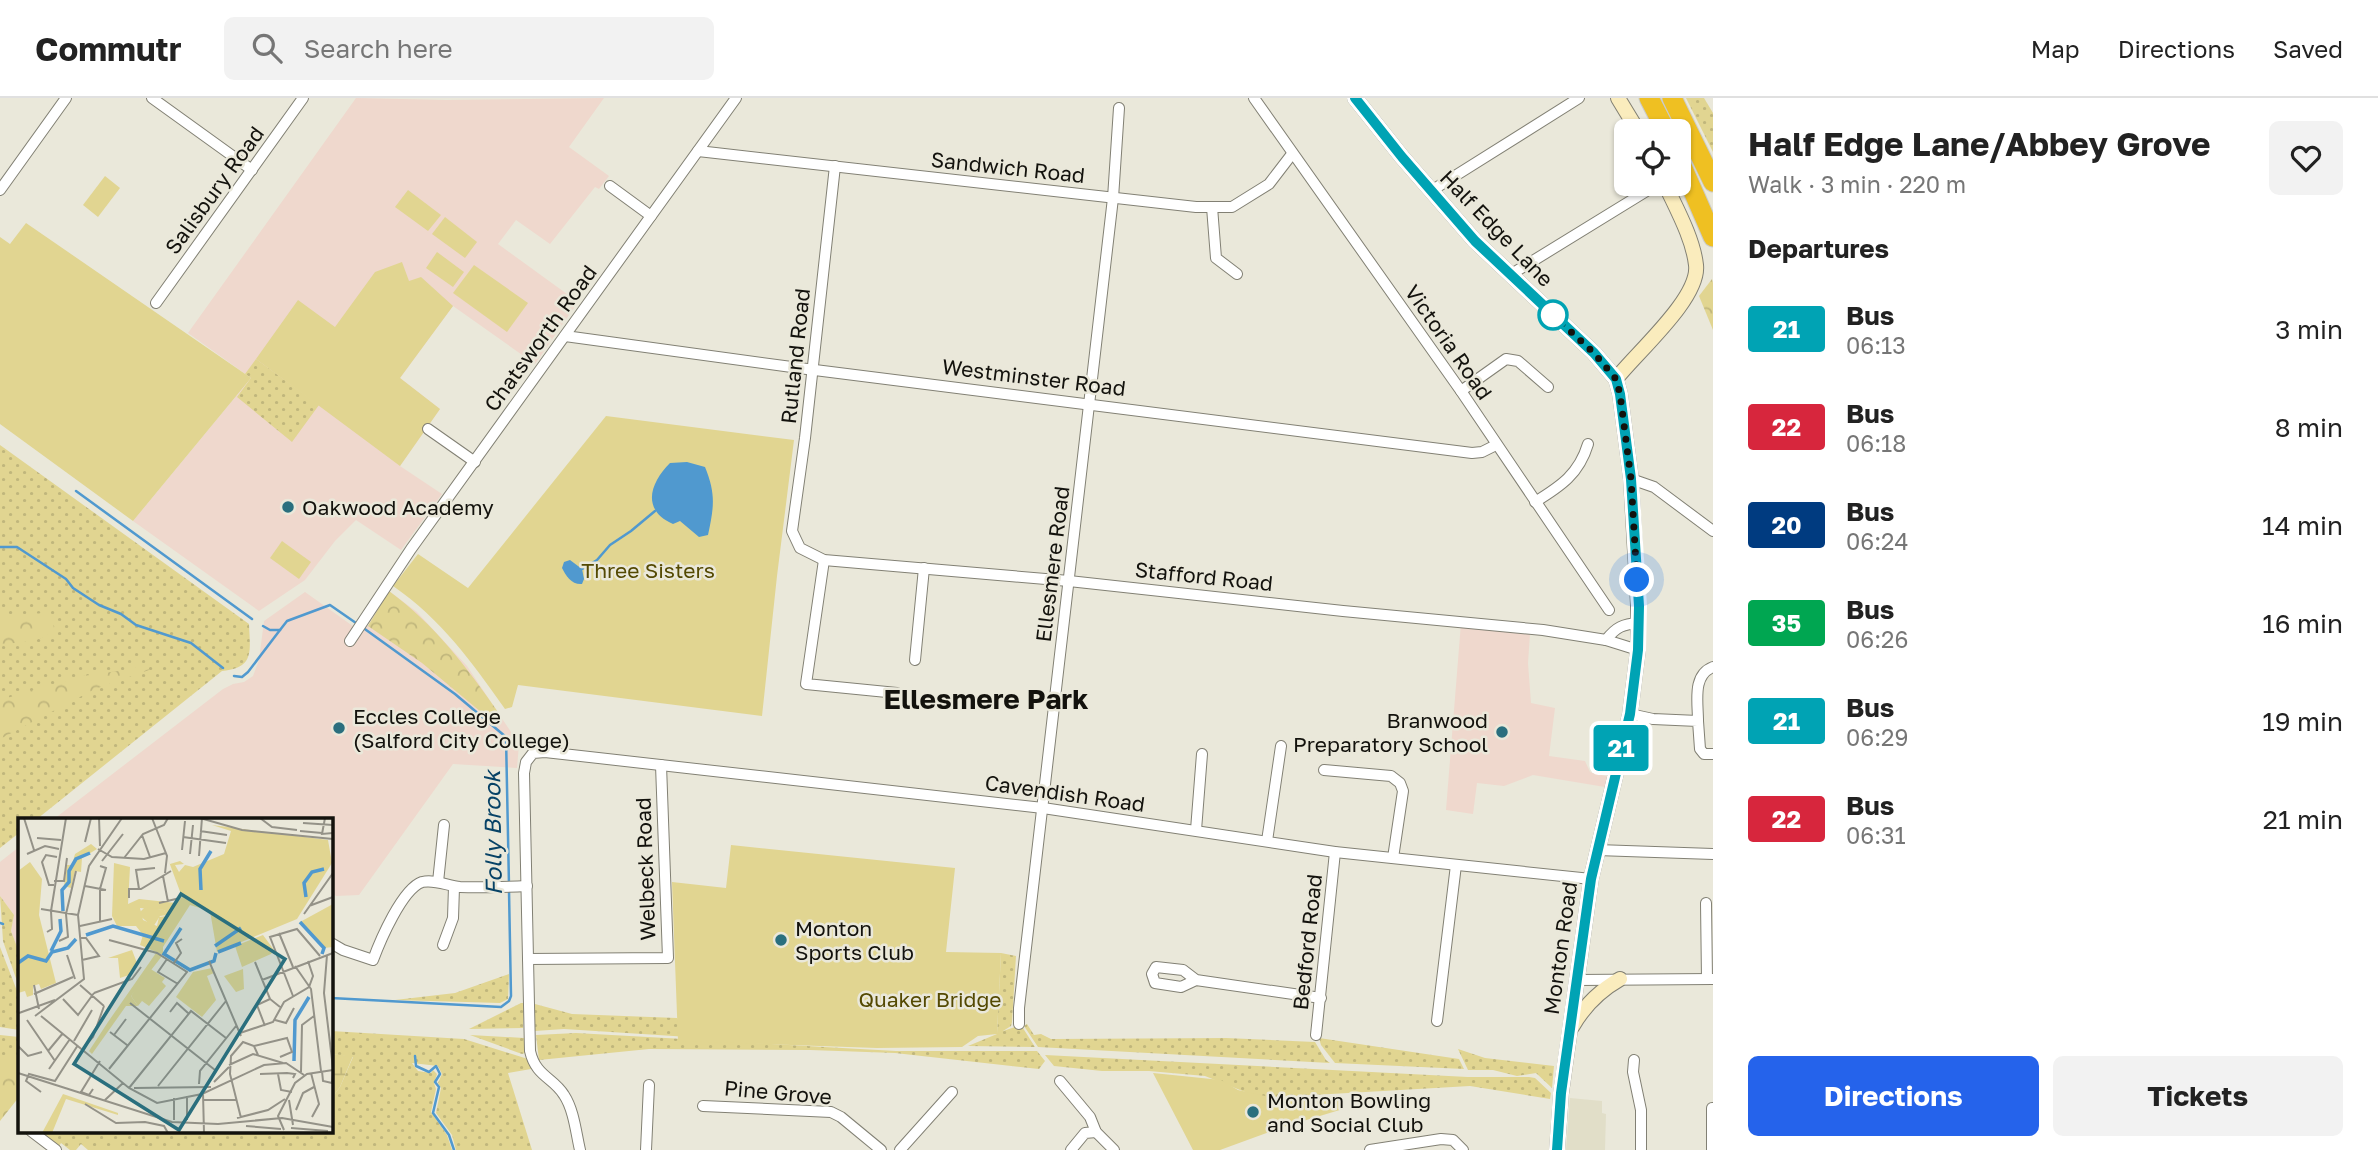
<!DOCTYPE html>
<html lang="en">
<head>
<meta charset="utf-8">
<style>
  body { margin:0; font-family:"Golos Text",sans-serif; background:#f2f2f2; color:#222; height:100vh; display:flex; flex-direction:column; font-size:26px; white-space:nowrap }
  * { box-sizing:border-box; margin:0 }
  p { font-size:23px; color:#767676 }
  .icon { flex:none; width:38px; height:38px; fill:none; stroke:currentColor; stroke-width:2; stroke-linecap:round; stroke-linejoin:round }
  .map { position:relative; flex:1; overflow:hidden }
  .drawer { display:flex; flex-direction:column; background:#fff; width:665px }
  .drawer>* { flex:none }
  .badge { padding:0 14px; border-radius:5px; font-size:24px; line-height:46px }
  .controls { position:absolute; left:1614px; top:21px; display:grid; gap:14px }
  .controls a { display:grid; place-items:center; width:77px; height:77px; border-radius:10px; background:#fff; box-shadow:0 2px 5px #0004; font-size:35px }
  .you { position:absolute; width:35px; height:35px; margin:-18px; border:5px solid #fff; border-radius:50%; background:#1a73e8; box-shadow:0 0 0 10px #1a73e833 }
  .map>.badge { position:absolute; translate:-50% -50%; box-shadow:0 0 0 4px #fff }
  h2 { padding:0 35px; font-size:26px; line-height:63px }
  .round { display:grid; place-items:center; flex:none; width:74px; height:74px; border-radius:10px; background:#f2f2f2 }
  .head { display:flex; align-items:center; justify-content:space-between; height:119px; padding:0 35px }
  h1 { font-size:33px; font-weight:700; line-height:52px }
  .button { display:flex; gap:14px; margin-top:auto; padding:14px 35px }
  .button a { flex:1; height:80px; border-radius:10px; background:#2563eb; color:#fff; font-size:28px; font-weight:700; line-height:80px; text-align:center }
  .button a+a { background:#f2f2f2; color:#222 }
  ul { padding:0; list-style:none }
  li { display:flex; align-items:center; gap:21px; height:98px; padding:0 35px }
  li div { flex:1 }
  li b { display:block; font-size:26px }
  li em { font-style:normal }
  li .badge { min-width:77px; font-weight:700; text-align:center }
  header { display:flex; align-items:center; gap:42px; box-sizing:border-box; height:98px; padding:0 35px; background:#fff; border-bottom:2px solid #e0e0e0 }
  header strong { font-size:33px }
  nav { display:flex; gap:38px; margin-inline-start:auto; font-size:24px }
  .search { width:490px; height:63px; background:#f2f2f2; display:flex; align-items:center; gap:18px; box-sizing:border-box; padding:0 24px; border-radius:10px; color:#767676; font-size:26px }
  main { display:flex; flex:1; min-height:0 }
  .map>svg:first-child { display:block }
  .built { fill:#e1dec8 }
  .education { fill:#efd8cd }
  .grass { fill:url(#grass-dots) }
  .forest { fill:url(#forest-crowns) }
  .wetland { fill:url(#wetland-marsh) }
  .park { fill:#e1d591 }
  .water { fill:#5099cf }
  .lines { fill:none; stroke-linecap:round; stroke-linejoin:round }
  .stream { stroke:#5099cf; stroke-width:2.5 }
  .street-casing { stroke:#828074; stroke-width:12 }
  .secondary-casing { stroke:#828074; stroke-width:16 }
  .highway-casing { stroke:#cbcbca; stroke-width:21 }
  .street { stroke:#fff; stroke-width:10 }
  .secondary { stroke:#faecbd; stroke-width:14 }
  .highway { stroke:#efc022; stroke-width:19 }
  .line-casing { stroke:#fff; stroke-width:16 }
  .line { stroke:#00a3b4; stroke-width:10 }
  .walk { stroke:#13120d; stroke-width:7; stroke-dasharray:0 12.6 }
  .stop-dot { fill:#fff; stroke:#00a3b4; stroke-width:3.5 }
  .poi-dot { fill:#2a6f7e; stroke:#eae8da; stroke-width:2.5 }
  .labels { text-anchor:middle; dominant-baseline:central; stroke-width:5; stroke-linejoin:round; paint-order:stroke }
  .street-label { font-size:21px; fill:#13120d; stroke:#eae8da }
  .poi-label { font-size:21px; fill:#13120d; stroke:#eae8da; text-anchor:start }
  .park-label { font-size:21px; fill:#544902; stroke:#eae8da }
  .water-label { font-size:23px; font-style:italic; fill:#074266; stroke:#eae8da }
  .district-label { font-size:28px; font-weight:bold; fill:#13120d; stroke:#eae8da }
  .inset-river { fill:none; stroke:#5099cf; stroke-width:3.5 }
  .inset-road { fill:none; stroke:#949288; stroke-width:2 }
  .view { fill:#2a6f7e; fill-opacity:0.15; stroke:#2a6f7e; stroke-width:3.5 }
  .inset-edge { fill:none; stroke:#13120d; stroke-width:3.5 }
</style>
</head>
<body>
<header>
<strong>Commutr</strong>
<div class="search"><svg class="icon" aria-label="search" viewBox="0 0 24 24"><circle cx="10" cy="10" r="6"/><path d="M15 15l6 6"/></svg>Search here</div>
<nav><a>Map</a><a>Directions</a><a>Saved</a></nav>
</header>
<main>
<div class="map">
<svg width="1713" height="1052" viewBox="0 0 1713 1052">
  <defs>
    <pattern id="grass-dots" width="8" height="8" patternUnits="userSpaceOnUse" patternTransform="scale(1.75)"><rect width="8" height="8" fill="#e1d591"/><path d="M2 2h.1M6 6h.1" fill="none" stroke="#c0b67c" stroke-width="1.8" stroke-linecap="round"/></pattern>
    <pattern id="forest-crowns" width="20" height="18" patternUnits="userSpaceOnUse" patternTransform="scale(1.75)"><rect width="20" height="18" fill="#e1d591"/><path d="M2 6a3 3 0 1 1 6 0M12 15a3 3 0 1 1 6 0" fill="none" stroke="#c0b67c"/></pattern>
    <pattern id="wetland-marsh" width="20" height="14" patternUnits="userSpaceOnUse" patternTransform="scale(1.75)"><rect width="20" height="14" fill="#e1d591"/><path d="M1 5h8M5 5V1M11 12h8M15 12V8" fill="none" stroke="#c0b67c"/></pattern>
  </defs>
  <rect width="100%" height="100%" fill="#eae8da"/>
  <path class="built" d="M1570 1000 1602 1003V1015L1606 1016 1605 1052H1566Z"/>
  <g class="education">
    <path d="M356 0 446 2 604 0 569 49 609 78 599 91 595 89 550 146 516 122 498 146 578 204 535 266 453 208 400 280 440 311 400 368 442 396 401 452 356 422 335 443 305 482 259 513 133 423 251 280 188 235Z"/>
    <path d="M389 493 417 514 467 568 519 646 517 670 453 666 359 797 336 798 331 794V721H54L223 591 233 586 244 584 253 578 259 562 264 523 305 494 357 531 368 528Z"/>
    <path d="M1461 525 1530 536 1528 565 1531 605 1555 610 1549 658 1585 663 1590 674 1613 680 1611 690 1533 677 1504 688 1477 685 1473 716 1446 712Z"/>
    <path d="M19 749V854L11 833 14 817 0 798V764Z"/>
  </g>
  <g class="grass">
    <path d="M1686 0H1704L1713 15V54Z"/>
    <path d="M256 261 319 307 292 344 237 299 251 280 245 276Z"/>
    <path d="M0 347 249 526C250 553 255 570 222 573L37 721H19V735L0 750Z"/>
    <path d="M0 798 14 817 11 833 19 854V889L3 843Z"/>
    <path d="M0 849 19 898V932L0 929Z"/>
    <path d="M1001 855 1016 858 1012 924 1011 928 1003 933 1021 927 1035 949 968 948 997 936Z"/>
    <path d="M509 876 508 901 500 905 395 902 455 895Z"/>
    <path d="M521 905H524L523 930 469 931Z"/>
    <path d="M535 906 572 916 677 920 689 939 564 931 535 933Z"/>
    <path d="M1027 926 1034 937 1041 936 1051 941 1226 940 1315 944 1326 962 1330 965 1038 949 1024 928Z"/>
    <path d="M331 933 464 941 528 961 531 971 508 975 532 1052H456L452 1037 436 1015 441 990 438 985 442 976 438 968 412 965 418 973 431 975 433 972 437 976 434 985 436 991 431 1014 447 1037 452 1052H88L81 1046 76 1052H70L61 1045 58 1050 35 1033H331V1001L340 989 353 959 331 956Z"/>
    <path d="M576 935 896 953H1037L1045 963 1039 971 895 955 810 952 649 951 539 962 536 937Z"/>
    <path d="M0 937 19 939V957H0Z"/>
    <path d="M470 937 524 940 525 955 522 956Z"/>
    <path d="M1319 940 1459 961 1464 971 1335 965 1321 947Z"/>
    <path d="M1458 951 1485 960 1554 968 1552 990 1536 975 1517 978 1493 972H1468Z"/>
    <path d="M1045 957 1468 979H1529L1535 980 1551 995 1550 1001 1470 988 1260 1000 1205 978 1149 973H1102L1054 968Z"/>
  </g>
  <g class="forest">
    <path d="M1712 181 1713 185V232L1699 198Z"/>
    <path d="M389 493C435 527 466 568 498 614L487 619 422 565 368 528Z"/>
    <path d="M0 515 20 517 45 515 52 521 54 530C43 546 18 544 0 546Z"/>
    <path d="M143 565 149 566V572L95 591 0 641V602L83 578 132 571Z"/>
    <path d="M0 957H19V999L0 1023Z"/>
  </g>
  <path class="wetland" d="M331 956 353 958 340 989 331 1001Z"/>
  <g class="park">
    <path d="M105 78 120 90 98 119 83 107Z"/>
    <path d="M408 92 441 117 428 133 395 109Z"/>
    <path d="M445 119 477 144 465 160 432 136Z"/>
    <path d="M26 125 251 280 133 423 0 326V139L10 146Z"/>
    <path d="M437 154 464 174 453 189 426 170Z"/>
    <path d="M402 164 409 183 421 179 453 208 400 280 440 311 400 368 256 261 298 202 335 229 375 174Z"/>
    <path d="M474 167 528 205 507 234 453 195Z"/>
    <path d="M606 318 794 342 777 478 762 618 518 587 512 609 505 611C471 563 442 522 393 488L418 456 468 490Z"/>
    <path d="M282 443 311 464 299 481 270 460Z"/>
    <path d="M731 747 955 770 946 854 1001 855 997 936 978 938 962 949 877 950 678 943 672 784 726 790Z"/>
    <path d="M1153 975 1221 982 1238 992 1274 1000 1340 998 1343 1011 1280 1030 1220 1052H1193Z"/>
  </g>
  <g class="water">
    <path d="M687 364 705 369C716 396 714 409 708 437L699 439 680 423 673 426C641 412 650 385 670 365Z"/>
    <path d="M570 462 582 471 584 481 582 486C572 487 566 478 562 470L564 464Z"/>
  </g>
  <g class="lines">
    <g class="stream">
      <path d="M76 393 252 521"/>
      <path d="M0 449H17L66 481 73 490 99 507 121 516 136 527 191 545 223 570"/>
      <path d="M582 471 597 462 610 447 631 433 655 413"/>
      <path d="M263 528 270 532H280L287 523 330 507 356 525"/>
      <path d="M362 529 455 596 506 639 509 787"/>
      <path d="M234 578 242 579 248 574 280 532"/>
      <path d="M0 825 3 826"/>
      <path d="M331 900 501 909 509 903 511 898 509 793"/>
      <path d="M415 958 416 968 429 974 436 968 440 976 435 984 439 989 433 1015 449 1037 454 1052"/>
    </g>
    <g class="street-casing">
      <g id="street">
        <path d="M152 0 252 72"/>
        <path d="M1254 0 1461 293 1609 512"/>
        <path d="M698 53 1196 109H1232L1269 86 1292 56"/>
        <path d="M835 68 805 340 792 433 800 450 824 462 1069 483 1343 513 1543 532 1606 542 1638 552"/>
        <path d="M610 88 651 118"/>
        <path d="M0 92 66 0"/>
        <path d="M1431 93 1579 0"/>
        <path d="M1212 109 1216 160 1237 176"/>
        <path d="M1510 177 1658 86"/>
        <path d="M156 205 303 0"/>
        <path d="M565 238 799 270 1472 355 1482 354 1496 347"/>
        <path d="M1461 293 1506 261 1518 263 1548 289"/>
        <path d="M428 331 475 364"/>
        <path d="M1631 381 1654 389 1713 433"/>
        <path d="M1535 404C1561 388 1579 376 1588 346"/>
        <path d="M824 462 806 586 897 595"/>
        <path d="M1606 542C1616 529 1623 526 1639 525"/>
        <path d="M350 543 411 451 736 0"/>
        <path d="M915 562 924 470"/>
        <path d="M1630 616 1653 621 1698 623 1700 651 1704 656H1713"/>
        <path d="M1698 623C1698 604 1692 577 1713 569"/>
        <path d="M1324 672 1391 678 1400 685 1403 693 1393 760"/>
        <path d="M1196 732 1202 656"/>
        <path d="M1267 743 1281 648"/>
        <path d="M1597 752 1713 756"/>
        <path d="M438 784 444 727"/>
        <path d="M1706 805 1707 881"/>
        <path d="M331 845 343 852 373 862C380 843 402 791 422 784 435 781 448 788 460 789 482 790 505 789 527 788"/>
        <path d="M443 847 453 820 454 789"/>
        <path d="M528 861 668 860 661 667"/>
        <path d="M1196 882 1183 872 1156 869 1152 876 1155 885 1181 889 1196 882 1321 900"/>
        <path d="M1577 882 1713 881"/>
        <path d="M1437 923 1456 767"/>
        <path d="M1019 926V910L1113 100 1119 10"/>
        <path d="M1316 937 1335 754"/>
        <path d="M1634 962 1633 974 1641 1012V1052"/>
        <path d="M1060 983 1090 1019 1096 1034 1114 1052"/>
        <path d="M703 1008 831 1014 841 1019 881 1052"/>
        <path d="M1712 1010V1052"/>
        <path d="M31 1033 56 1052"/>
        <path d="M580 1052C576 1035 574 1012 564 997 553 979 536 979 530 953L524 675 526 664 533 655 545 654 1043 710 1335 754 1591 781"/>
        <path d="M646 1052 649 987"/>
        <path d="M900 1052 952 994"/>
        <path d="M1071 1052 1085 1035 1096 1034"/>
        <path d="M1370 1052 1441 1041 1453 1042 1463 1052"/>
      </g>
    </g>
    <g class="secondary-casing">
      <g id="secondary">
        <path d="M1355 0 1402 59 1475 143 1594 255 1616 281 1620 296 1631 381 1638 507V552L1630 616 1591 781 1561 996 1557 1052"/>
        <path d="M1618 0 1638 33"/>
        <path d="M1616 281C1637 254 1700 200 1696 167 1693 140 1676 110 1665 86"/>
        <path d="M1572 929C1584 908 1599 893 1620 881"/>
      </g>
    </g>
    <g class="highway-casing">
      <g id="highway">
        <path d="M1649 0 1666 33"/>
        <path d="M1672 0 1713 84"/>
        <path d="M1678 59 1713 139"/>
      </g>
    </g>
    <use href="#street" class="street"/>
    <use href="#secondary" class="secondary"/>
    <use href="#highway" class="highway"/>
  </g>
  <g class="lines">
    <g class="line-casing">
      <path id="line" d="M1355 0 1402 59 1475 143 1594 255 1616 281 1620 296 1631 381 1639 508 1638 552 1630 616 1591 781 1561 995 1557 1052"/>
    </g>
    <use href="#line" class="line"/>
    <path class="walk" d="M1553 217 1594 255 1616 281 1620 296 1631 381 1637 482"/>
  </g>
  <circle class="stop-dot" cx="1553" cy="217" r="14"/>
  <g class="poi-dot">
    <circle cx="288" cy="409" r="7"/>
    <circle cx="339" cy="630" r="7"/>
    <circle cx="1502" cy="634" r="7"/>
    <circle cx="781" cy="842" r="7"/>
    <circle cx="1253" cy="1014" r="7"/>
  </g>
  <g class="labels">
    <g class="street-label">
      <text transform="translate(1008 69) rotate(6)">Sandwich Road</text>
      <text transform="translate(214 92) rotate(-54)">Salisbury Road</text>
      <text transform="translate(1497 130) rotate(46)">Half Edge Lane</text>
      <text transform="translate(540 240) rotate(-54)">Chatsworth Road</text>
      <text transform="translate(1449 244) rotate(55)">Victoria Road</text>
      <text transform="translate(795 258) rotate(-84)">Rutland Road</text>
      <text transform="translate(1034 279) rotate(7)">Westminster Road</text>
      <text transform="translate(1052 466) rotate(-83)">Ellesmere Road</text>
      <text transform="translate(1204 478) rotate(6)">Stafford Road</text>
      <text transform="translate(1065 695) rotate(8)">Cavendish Road</text>
      <text transform="translate(645 771) rotate(-92)">Welbeck Road</text>
      <text transform="translate(1307 844) rotate(-84)">Bedford Road</text>
      <text transform="translate(1560 850) rotate(-82)">Monton Road</text>
      <text transform="translate(778 994) rotate(5)">Pine Grove</text>
    </g>
    <g class="poi-label">
      <text x="302" y="409">Oakwood Academy</text>
      <text x="353" y="618">Eccles College<tspan x="353" dy="24">(Salford City College)</tspan></text>
      <text x="1488" y="622" text-anchor="end">Branwood<tspan x="1488" dy="24">Preparatory School</tspan></text>
      <text x="795" y="830">Monton<tspan x="795" dy="24">Sports Club</tspan></text>
      <text x="1267" y="1002">Monton Bowling<tspan x="1267" dy="24">and Social Club</tspan></text>
    </g>
    <g class="park-label">
      <text x="648" y="472">Three Sisters</text>
      <text x="930" y="901">Quaker Bridge</text>
    </g>
    <g class="water-label">
      <text transform="translate(492 735) rotate(-91)">Folly Brook</text>
    </g>
    <g class="district-label">
      <text x="986" y="600">Ellesmere Park</text>
    </g>
  </g>
  <g transform="translate(18 720)">
    <rect width="315" height="315" fill="#eae8da"/>
    <path d="M194 7 310 22 314 45 279 101 199 134 192 93 172 87 145 129V137L122 127 125 117 118 108H99L94 98 96 45 112 49 110 86 121 81 158 85 164 79 150 41 152 46 162 43 166 46 157 47 161 54 167 47 175 49 206 36 213 13ZM122 90 146 92 149 98 141 99 139 108 125 102ZM12 44 24 61 21 97 38 165 23 171 21 166 15 168V177L9 179 7 173 0 175V53ZM138 135 144 138 113 178 120 188H108L74 236 71 233 90 204ZM45 276 100 295V297L48 281 34 315H24Z" fill="#e1d591" fill-rule="evenodd"/>
    <path d="M73 26 79 31 64 40 63 54 57 53 53 70 46 68 49 47H54L57 36ZM127 89 146 92 149 97 142 98 135 109 120 96Z" fill="#e1d591"/>
    <path d="M315 86V129L306 130 282 104ZM245 117 256 132 253 136 224 149 217 128ZM114 132 119 145 111 157 102 160 100 140H90ZM131 150 147 160 144 164 148 168 131 188 124 183 120 188 113 178ZM194 150 196 155 189 158 198 182 184 199 158 179 175 154ZM225 151 226 171 218 174 206 158Z" fill="#e1d591"/>
    <path class="inset-river" d="M183 72 182 51 193 33M288 79 286 65 294 54 306 51M45 93 44 72 51 64V53L58 41 72 35M282 104 306 130 304 136M163 110 146 136 172 152 196 143 198 135M68 117 95 108 146 123M197 128 223 110M33 133 43 113 42 101M200 134 223 125M0 145 10 138 28 143 34 134 50 130 58 121M276 243 277 202 291 179"/>
    <path class="inset-road" d="M6 0 16 32M81 0 82 28M134 0 149 38 147 55M182 0 224 12 315 21M242 0 254 9 279 12M307 0 304 16 315 15M285 5 315 7M182 13 209 17M282 13 304 15M124 17 132 39M165 19 208 25M19 20 43 22M67 24 73 0M80 31 94 39 126 41 148 35M164 32 167 3M9 36 27 28 41 31M172 36 175 7M181 38 184 0M106 40 125 16 146 7 150 0M84 43 105 16M82 48 88 50 82 71V104M145 58 150 84M36 63H46L49 40M36 67H31L24 44 28 37 39 39M67 68 88 72M121 71 118 52 137 50M111 80V71H123L153 53M141 85 162 80M291 88 315 79M23 91 60 97M48 96 58 53M286 96 315 55M62 108 94 101M29 114 34 111 33 93 48 0M261 115 275 149M63 120H68L81 138 64 142M41 123 50 119 48 96M49 137 57 161M309 137 306 175 315 250M149 141 140 154 160 166M191 143 223 218M237 144 252 181 262 189M156 145 163 135 158 125 164 121M277 148 293 171 303 253M244 162 315 135M16 167 21 191M62 167 86 188M76 175 114 161 123 149M16 176 55 159M275 178 252 119 279 111 302 138M45 181 60 197 76 175M112 185 197 252M152 194 159 185 170 195M1 195 37 182M17 198 66 161 60 97 71 48 104 0M23 198 111 270 139 285 184 276 246 247 268 245 286 257M9 202 37 243M257 202 268 205 276 190M247 208 239 187 252 181M92 214 109 227M222 215 255 204 266 184 291 169 295 158 290 143M96 217 108 201 105 205M56 223 74 192M0 228 10 238 24 234M236 228 269 220 274 234 262 239M65 230 75 219 86 188M30 233 45 215M211 247 235 236 265 245M31 251 52 221M91 251 169 154 139 135 91 122M304 253 305 263 314 265 315 255M283 254 284 207 296 198M0 255 154 304 200 306 264 300 315 309M293 255 301 286 294 299M242 256 269 255 277 256 275 260M260 256 263 272 274 274M196 264 211 249M181 266 182 253 218 208M140 268 208 183M111 270 173 193 208 220M116 270 193 269M75 271 71 277 63 274 82 243M23 274 8 263 11 256 37 263 60 227M185 275 186 315M169 278V302M87 282 105 265M186 282H218M271 282 275 307M67 286 98 305 127 304 146 308 150 315M278 292 285 275 296 269M219 300 250 292 267 281M223 300 212 256 213 238 225 224 236 228 240 237M156 302V280M228 308 263 311M273 310 310 313M266 312 260 298 277 265 289 256 315 252"/>
    <path class="view" d="M163 76 267 141 161 312 56 246Z"/>
    <rect width="315" height="315" class="inset-edge"/>
  </g>
</svg>
<div class="controls">
<a><svg class="icon" aria-label="locate" viewBox="0 0 24 24"><circle cx="12" cy="12" r="6"/><path d="M12 2v4M12 18v4M2 12h4M18 12h4"/></svg></a>
</div>
<div class="you" style="left:1637px;top:482px"></div>
<b class="badge" style="left:1621px;top:650px;background:#00a3b4;color:#fff">21</b>
</div>
<section class="drawer">
<div class="head"><div><h1>Half Edge Lane/Abbey Grove</h1><p>Walk · 3 min · 220 m</p></div><a class="round"><svg class="icon" aria-label="heart" viewBox="0 0 24 24"><path d="M12 20l-8-8c-3-5 5-10 8-4 3-6 11-1 8 4z"/></svg></a></div>
<h2>Departures</h2>
<ul>
<li><span class="badge" style="background:#00a3b4;color:#fff">21</span><div><b>Bus</b><p>06:13</p></div><em>3 min</em></li>
<li><span class="badge" style="background:#d7263d;color:#fff">22</span><div><b>Bus</b><p>06:18</p></div><em>8 min</em></li>
<li><span class="badge" style="background:#003b80;color:#fff">20</span><div><b>Bus</b><p>06:24</p></div><em>14 min</em></li>
<li><span class="badge" style="background:#00a651;color:#fff">35</span><div><b>Bus</b><p>06:26</p></div><em>16 min</em></li>
<li><span class="badge" style="background:#00a3b4;color:#fff">21</span><div><b>Bus</b><p>06:29</p></div><em>19 min</em></li>
<li><span class="badge" style="background:#d7263d;color:#fff">22</span><div><b>Bus</b><p>06:31</p></div><em>21 min</em></li>
</ul>
<div class="button"><a>Directions</a><a>Tickets</a></div>
</section>
</main>
</body>
</html>
